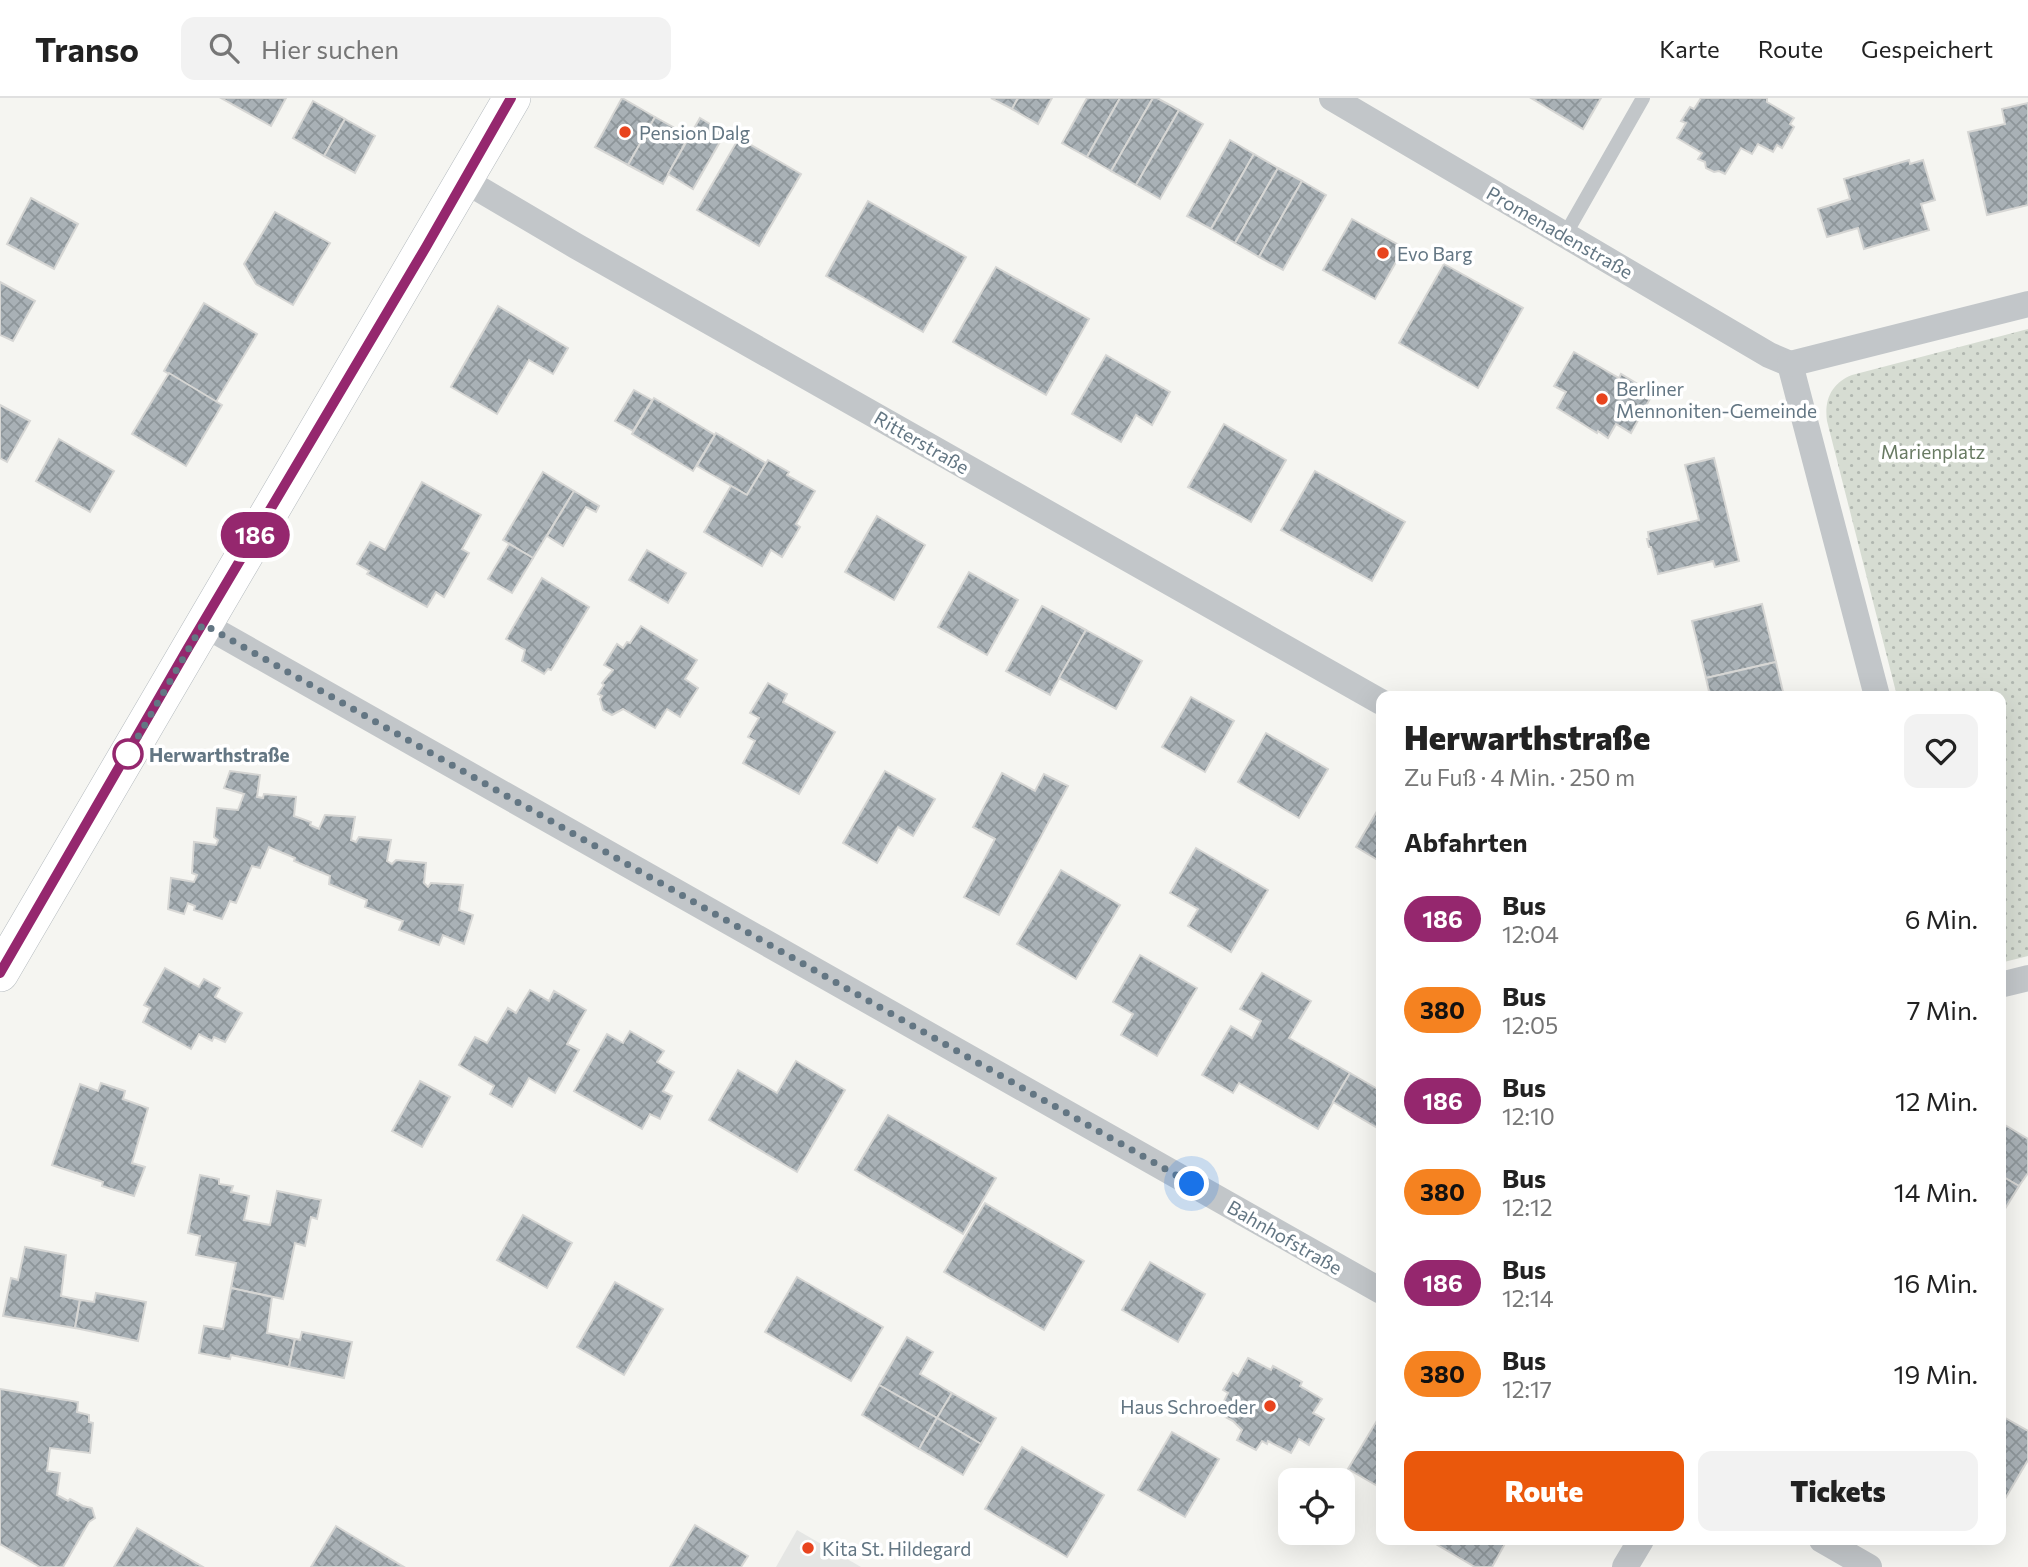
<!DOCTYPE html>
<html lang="de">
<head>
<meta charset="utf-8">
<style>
  body { margin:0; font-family:Commissioner,sans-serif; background:#f2f2f2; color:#222; height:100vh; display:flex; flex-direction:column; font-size:26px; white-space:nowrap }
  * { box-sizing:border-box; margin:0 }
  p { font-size:23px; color:#767676 }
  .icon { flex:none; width:38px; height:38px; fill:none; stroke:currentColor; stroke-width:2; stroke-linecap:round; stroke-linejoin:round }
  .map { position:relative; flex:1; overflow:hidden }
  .side { position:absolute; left:1376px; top:593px; width:630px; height:854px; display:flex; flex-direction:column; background:#fff; border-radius:14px; box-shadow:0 7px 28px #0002 }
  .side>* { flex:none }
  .badge { padding:0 14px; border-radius:23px; font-size:24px; line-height:46px }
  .tools { position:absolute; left:1278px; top:1370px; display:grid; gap:14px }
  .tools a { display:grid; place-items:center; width:77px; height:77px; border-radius:14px; background:#fff; box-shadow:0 7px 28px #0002; font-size:35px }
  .you { position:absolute; width:35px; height:35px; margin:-18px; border:5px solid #fff; border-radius:50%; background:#1a73e8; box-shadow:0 0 0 10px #1a73e833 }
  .map>.badge { position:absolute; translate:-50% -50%; box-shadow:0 0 0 4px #fff }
  h2 { padding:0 28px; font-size:26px; line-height:63px }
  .round { display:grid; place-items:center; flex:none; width:74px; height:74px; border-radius:14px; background:#f2f2f2 }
  .overview { display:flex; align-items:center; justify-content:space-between; height:119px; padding:0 28px }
  h1 { font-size:33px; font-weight:800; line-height:52px }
  .cta { display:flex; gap:14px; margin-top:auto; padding:14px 28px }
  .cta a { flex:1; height:80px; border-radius:14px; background:#ea580c; color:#fff; font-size:28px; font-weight:800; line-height:80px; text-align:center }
  .cta a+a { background:#f2f2f2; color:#222 }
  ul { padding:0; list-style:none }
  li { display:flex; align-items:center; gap:21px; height:91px; padding:0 28px }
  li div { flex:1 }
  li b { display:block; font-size:26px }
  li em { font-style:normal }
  li .badge { min-width:77px; font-weight:700; text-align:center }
  header { display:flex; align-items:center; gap:42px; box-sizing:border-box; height:98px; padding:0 35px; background:#fff; border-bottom:2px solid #e0e0e0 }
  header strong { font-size:33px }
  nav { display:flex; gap:38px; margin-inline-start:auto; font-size:24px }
  .search { width:490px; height:63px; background:#f2f2f2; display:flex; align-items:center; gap:18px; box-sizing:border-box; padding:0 24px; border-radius:14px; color:#767676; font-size:26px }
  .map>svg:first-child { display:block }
  .built { fill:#e5e6e4 }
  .park { fill:url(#park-dots) }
  .building { fill:url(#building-cross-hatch); stroke:#d6d6d4; stroke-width:2 }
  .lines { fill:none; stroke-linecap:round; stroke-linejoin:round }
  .secondary-casing { stroke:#b4babe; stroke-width:38 }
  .lane { stroke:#c2c6c9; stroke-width:14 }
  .street { stroke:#c2c6c9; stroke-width:26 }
  .secondary { stroke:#fff; stroke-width:37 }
  .line-casing { stroke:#fff; stroke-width:16 }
  .line { stroke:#95276e; stroke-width:10 }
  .walk { stroke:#637683; stroke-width:7; stroke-dasharray:0 12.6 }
  .poi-dot { fill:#e8441e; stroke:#fff; stroke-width:2.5 }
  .stop-dot { fill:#fff; stroke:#95276e; stroke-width:3.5 }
  .labels { text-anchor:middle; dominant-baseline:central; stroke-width:7; stroke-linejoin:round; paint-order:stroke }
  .poi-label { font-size:19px; fill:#637683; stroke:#fff; text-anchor:start }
  .street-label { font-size:19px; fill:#637683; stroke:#fff }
  .park-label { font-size:19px; fill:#687a62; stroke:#fff }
  .stop-label { font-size:19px; font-weight:bold; fill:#637683; stroke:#fff; text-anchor:start }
</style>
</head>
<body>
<header>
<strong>Transo</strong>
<div class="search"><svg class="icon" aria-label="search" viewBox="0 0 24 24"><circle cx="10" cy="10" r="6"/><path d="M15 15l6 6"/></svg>Hier suchen</div>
<nav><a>Karte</a><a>Route</a><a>Gespeichert</a></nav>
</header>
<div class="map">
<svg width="2028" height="1469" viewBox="0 0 2028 1469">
  <defs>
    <pattern id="park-dots" width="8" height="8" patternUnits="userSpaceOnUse" patternTransform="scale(1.75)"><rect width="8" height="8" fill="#d6dcd2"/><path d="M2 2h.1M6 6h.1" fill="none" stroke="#b1b7b0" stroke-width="1.8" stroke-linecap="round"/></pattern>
    <pattern id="building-cross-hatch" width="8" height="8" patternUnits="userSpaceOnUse" patternTransform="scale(1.75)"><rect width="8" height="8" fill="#a9b1b6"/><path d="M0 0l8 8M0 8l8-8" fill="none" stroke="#8d9599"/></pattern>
  </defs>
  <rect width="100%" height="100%" fill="#f5f5f1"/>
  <path class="built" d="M797 1432 861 1469H776Z"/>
  <path class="park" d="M2028 231V858L2000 865V598H1897L1827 323C1824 301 1832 285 1852 277Z"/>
  <g class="building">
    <path d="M221 0H286L271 28Z"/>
    <path d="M622 0 655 19 628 67 595 49Z"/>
    <path d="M991 0H1018L1012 11Z"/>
    <path d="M1018 0H1052L1038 26 1012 11Z"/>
    <path d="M1087 0H1120L1087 59 1062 45Z"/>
    <path d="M1120 0H1153L1111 73 1087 59Z"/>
    <path d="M1153 0H1157L1179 12 1136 87 1111 73Z"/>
    <path d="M1531 0H1601L1583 31Z"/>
    <path d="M1701 0H1767V4L1794 20 1790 26 1794 29 1782 50 1777 47 1773 54 1758 46 1752 56 1741 50 1725 76 1719 73 1714 74 1706 70 1705 64 1698 61 1702 55 1677 40 1686 25 1681 23 1690 9 1694 11Z"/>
    <path d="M313 3 345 21 324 58 293 40Z"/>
    <path d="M2028 5V107L1987 117 1968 34 2005 26 2002 11Z"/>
    <path d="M1179 12 1203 26 1160 101 1136 87Z"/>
    <path d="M655 19 689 38 663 86 628 67Z"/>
    <path d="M700 20 725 35 693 91 668 76Z"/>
    <path d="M345 21 375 38 355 75 324 58Z"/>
    <path d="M739 40 801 76 759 148 697 112Z"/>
    <path d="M1230 42 1254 56 1211 131 1187 118Z"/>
    <path d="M1254 56 1278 70 1235 145 1211 131Z"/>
    <path d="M1909 62 1910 66 1923 62 1935 102 1921 106 1929 132 1864 151 1858 130 1827 139 1818 111 1850 101 1844 81Z"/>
    <path d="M1278 70 1302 83 1259 159 1235 145Z"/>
    <path d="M1302 83 1326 97 1283 172 1259 159Z"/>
    <path d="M31 100 78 126 54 171 7 146Z"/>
    <path d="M868 103 966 159 923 234 826 178Z"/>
    <path d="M275 114 330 145 293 207 256 186 244 166Z"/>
    <path d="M1352 121 1404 150 1375 201 1323 172Z"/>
    <path d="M1444 166 1523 210 1478 290 1399 245Z"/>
    <path d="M996 169 1089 221 1046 297 953 244Z"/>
    <path d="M0 184 35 203 13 243 0 237Z"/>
    <path d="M204 205 257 236 216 304 164 273Z"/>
    <path d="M498 208 568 250 553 276 529 262 497 316 451 289Z"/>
    <path d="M1574 254 1619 280 1621 276 1636 285 1633 289 1651 299 1631 335 1616 326 1608 340 1598 333 1597 335 1557 310 1566 294 1554 288Z"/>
    <path d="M1106 257 1170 294 1152 327 1136 317 1121 344 1072 316Z"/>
    <path d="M169 275 222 307 186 368 132 336Z"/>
    <path d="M634 292 652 302 633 333 615 323Z"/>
    <path d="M654 300 715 337 693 373 632 336Z"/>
    <path d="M0 307 30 323 7 364 0 360Z"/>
    <path d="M1224 326 1286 362 1251 424 1188 389Z"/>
    <path d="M716 335 766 365 747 397 697 368Z"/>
    <path d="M59 341 114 373 90 414 36 383Z"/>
    <path d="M1714 360 1739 463 1715 469 1713 463 1658 476 1651 449H1649L1647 441H1649L1648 434 1699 422 1685 367Z"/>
    <path d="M768 362 789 374 787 377 815 393 796 426 800 429 782 459 771 452 762 468 704 434 731 388 747 397Z"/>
    <path d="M1315 373 1405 424 1372 483 1281 432Z"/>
    <path d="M543 374 574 393 533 460 503 442Z"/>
    <path d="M422 384 481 417 462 451 469 455 444 499 436 494 427 509 367 476 369 473 357 466 370 444 385 452Z"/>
    <path d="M574 393 599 408 596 414 586 409 563 448 547 438Z"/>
    <path d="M877 418 925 447 894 502 845 474Z"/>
    <path d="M509 446 533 460 512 495 488 481Z"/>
    <path d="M647 452 686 475 668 505 629 482Z"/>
    <path d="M969 474 1018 502 987 557 938 529Z"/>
    <path d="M542 480 589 509 551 572 548 571 544 576 522 563 525 552 506 541Z"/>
    <path d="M1762 506 1776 564 1706 580 1692 523Z"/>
    <path d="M1042 508 1086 532 1050 597 1006 573Z"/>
    <path d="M641 528 697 562 685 581 698 590 680 619 667 611 655 630 623 611 612 617 603 612 600 601 602 598 598 596 604 587 602 585 613 572 604 567 617 546 623 550 627 544 630 545Z"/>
    <path d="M1086 532 1142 563 1116 611 1059 580Z"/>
    <path d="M1776 564 1784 598H1710L1706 580Z"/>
    <path d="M768 585 787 596 783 604 835 634 799 696 743 665 755 643 748 639 759 620 750 615Z"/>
    <path d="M1191 599 1234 623 1205 674 1162 649Z"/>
    <path d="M1266 635 1328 671 1299 720 1238 684Z"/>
    <path d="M230 673 260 677 257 699 263 700 264 696 296 699 294 718 311 724 310 727 319 731 325 717 355 719 351 742 356 744 359 739 391 742 387 763 392 766 396 762 426 765 424 785 428 789 431 785 463 787 459 812 473 817 464 846 443 837 439 847 399 832 403 823 365 809 367 802 329 786 330 778 294 763 295 760 269 749 260 770 252 768 236 805 230 803 222 821 194 812 195 808 188 805 184 816 168 811 171 780 194 784 197 777 192 775 194 744 216 747 218 742 214 739 217 710 238 712 244 696 224 690Z"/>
    <path d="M885 673 935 701 913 738 898 729 877 765 843 745Z"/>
    <path d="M1002 675 1035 693 1044 676 1068 688 999 817 964 799 995 741 973 729Z"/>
    <path d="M1380 708 1381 709V764L1356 749Z"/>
    <path d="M1196 750 1268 792 1231 854 1188 828 1198 811 1170 795Z"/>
    <path d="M1061 772 1120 807 1076 881 1017 846Z"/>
    <path d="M1140 857 1197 890 1157 958 1121 937 1133 916 1113 904Z"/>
    <path d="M165 870 199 889 204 881 220 890 215 899 242 915 225 944 214 939 212 943 199 936 191 951 143 924 150 910 144 907Z"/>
    <path d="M1262 875 1311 903 1289 940 1350 975 1318 1031 1239 985 1233 995 1202 977 1231 928 1252 940 1261 923 1240 911Z"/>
    <path d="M530 892 549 903 554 893 586 912 567 946 579 952 555 995 529 980 512 1009 490 996 494 988 459 967 475 939 487 945 508 910 516 915Z"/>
    <path d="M630 933 664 953 657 964 674 974 663 993 672 998 660 1021 650 1016 642 1031 574 993 607 936 623 945Z"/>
    <path d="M796 963 845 992 797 1074 709 1022 738 972 777 995Z"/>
    <path d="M1350 975 1381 993V1032L1333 1004Z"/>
    <path d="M420 983 450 999 422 1049 392 1033Z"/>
    <path d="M101 985 125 993 123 1001 148 1010 132 1065 145 1069 134 1098 102 1088 103 1084 52 1067 80 986 98 993Z"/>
    <path d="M888 1017 996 1080 963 1136 855 1072Z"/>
    <path d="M2000 1024 2028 1041V1075L2019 1088 2000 1077Z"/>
    <path d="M200 1077 219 1081V1086L233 1088 231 1094 249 1098 244 1122 270 1127 277 1093 321 1102 317 1121 311 1119 305 1148 295 1145 283 1201 231 1190 236 1165 196 1157 200 1138 188 1135Z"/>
    <path d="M2000 1077 2019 1088 2000 1119Z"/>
    <path d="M985 1105 1084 1163 1044 1232 944 1174Z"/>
    <path d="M523 1117 572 1145 547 1190 497 1162Z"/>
    <path d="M25 1149 66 1157 61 1198 80 1202 75 1230 3 1218 11 1180 18 1182Z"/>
    <path d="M1150 1164 1205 1196 1178 1244 1122 1212Z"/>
    <path d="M797 1179 883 1229 851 1283 765 1234Z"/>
    <path d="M615 1184 663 1211 624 1277 577 1249Z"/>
    <path d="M231 1190 272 1199 267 1235 295 1241 289 1269 231 1257 230 1261 199 1255 204 1228 223 1231Z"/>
    <path d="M96 1195 146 1204 138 1243 75 1230 80 1202 94 1204Z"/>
    <path d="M302 1234 352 1244 344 1280 289 1269 295 1241 300 1242Z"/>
    <path d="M907 1239 933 1254 920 1276 952 1295 937 1320 879 1287Z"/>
    <path d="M1248 1260 1271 1272 1273 1268 1302 1284 1300 1288 1322 1301 1313 1315 1324 1321 1309 1347 1299 1341 1291 1355 1268 1343 1267 1346 1262 1343 1256 1352 1237 1342 1242 1332 1233 1323 1218 1315 1228 1295 1223 1292 1233 1275 1238 1278Z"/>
    <path d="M879 1287 937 1320 919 1351 862 1317Z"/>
    <path d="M0 1291 78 1304 77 1314 89 1317V1324L93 1325 90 1355 50 1350 47 1373 60 1375 57 1397 68 1403 70 1401 83 1408 92 1410 95 1420 89 1424 63 1469H40L0 1446Z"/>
    <path d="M952 1295 996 1320 981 1346 937 1320Z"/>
    <path d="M1381 1316V1390L1348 1371Z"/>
    <path d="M2000 1317 2028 1333V1362L2002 1406 2000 1405Z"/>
    <path d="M937 1320 981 1346 963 1377 919 1351Z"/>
    <path d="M1172 1334 1219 1361 1185 1419 1138 1392Z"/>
    <path d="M1022 1349 1104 1397 1067 1459 985 1411Z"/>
    <path d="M695 1427 748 1458 741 1469H670Z"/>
    <path d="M336 1428 404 1469H311Z"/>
    <path d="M137 1430 203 1469H114Z"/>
    <path d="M1429 1442H1507L1492 1469H1475Z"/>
  </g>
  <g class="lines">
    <g class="secondary-casing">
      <path id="secondary" d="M0 875C170 583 342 293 512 0"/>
    </g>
    <path class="lane" d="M1565 137 1643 0"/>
    <g class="street">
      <path d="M1332 0 1769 257 1790 266"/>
      <path d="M464 82 576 148 1381 604"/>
      <path d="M1790 266 1877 598"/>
      <path d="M1790 266 2028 206"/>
      <path d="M203 526 1381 1193"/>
      <path d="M2000 887 2028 880"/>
      <path d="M1822 1442 1869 1469"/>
      <path d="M1625 1469 1641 1442"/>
    </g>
    <use href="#secondary" class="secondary"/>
  </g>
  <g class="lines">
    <g class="line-casing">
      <path id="line" d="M0 875 188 550 426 149 511 0"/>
    </g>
    <use href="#line" class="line"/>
    <path class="walk" d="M128 656 127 658 203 526 1192 1086"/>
  </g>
  <g class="poi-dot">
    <circle cx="625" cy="34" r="7"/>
    <circle cx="1383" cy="155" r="7"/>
    <circle cx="1602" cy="301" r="7"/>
    <circle cx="1270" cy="1308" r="7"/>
    <circle cx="808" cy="1450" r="7"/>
  </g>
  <circle class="stop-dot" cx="128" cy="656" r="14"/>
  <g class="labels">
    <g class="poi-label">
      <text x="639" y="34">Pension Dalg</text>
      <text x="1397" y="155">Evo Barg</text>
      <text x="1616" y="290">Berliner<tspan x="1616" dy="22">Mennoniten-Gemeinde</tspan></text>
      <text x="1256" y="1308" text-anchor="end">Haus Schroeder</text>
      <text x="822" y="1450">Kita St. Hildegard</text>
    </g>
    <g class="street-label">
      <text transform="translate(1560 134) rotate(30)">Promenadenstraße</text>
      <text transform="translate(922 344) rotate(30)">Ritterstraße</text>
      <text transform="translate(1285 1139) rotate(30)">Bahnhofstraße</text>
    </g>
    <g class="park-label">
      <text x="1933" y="353">Marienplatz</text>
    </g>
    <g class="stop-label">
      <text x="149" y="656">Herwarthstraße</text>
    </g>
  </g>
</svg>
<div class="tools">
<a><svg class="icon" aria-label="locate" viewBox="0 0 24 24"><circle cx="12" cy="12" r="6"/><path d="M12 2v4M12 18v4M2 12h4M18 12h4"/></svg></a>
</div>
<div class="you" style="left:1192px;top:1086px"></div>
<b class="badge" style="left:255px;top:437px;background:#95276e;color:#fff">186</b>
<section class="side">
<div class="overview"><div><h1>Herwarthstraße</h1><p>Zu Fuß · 4 Min. · 250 m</p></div><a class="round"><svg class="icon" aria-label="heart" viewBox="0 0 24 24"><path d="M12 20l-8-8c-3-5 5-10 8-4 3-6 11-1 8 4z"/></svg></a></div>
<h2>Abfahrten</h2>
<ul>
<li><span class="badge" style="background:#95276e;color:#fff">186</span><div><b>Bus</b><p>12:04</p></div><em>6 Min.</em></li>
<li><span class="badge" style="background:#f58220;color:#111">380</span><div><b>Bus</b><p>12:05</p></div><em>7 Min.</em></li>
<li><span class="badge" style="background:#95276e;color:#fff">186</span><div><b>Bus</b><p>12:10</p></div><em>12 Min.</em></li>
<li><span class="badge" style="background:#f58220;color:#111">380</span><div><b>Bus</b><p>12:12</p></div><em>14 Min.</em></li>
<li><span class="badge" style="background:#95276e;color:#fff">186</span><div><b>Bus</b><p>12:14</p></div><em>16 Min.</em></li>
<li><span class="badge" style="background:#f58220;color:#111">380</span><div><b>Bus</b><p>12:17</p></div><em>19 Min.</em></li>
</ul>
<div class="cta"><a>Route</a><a>Tickets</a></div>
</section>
</div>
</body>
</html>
